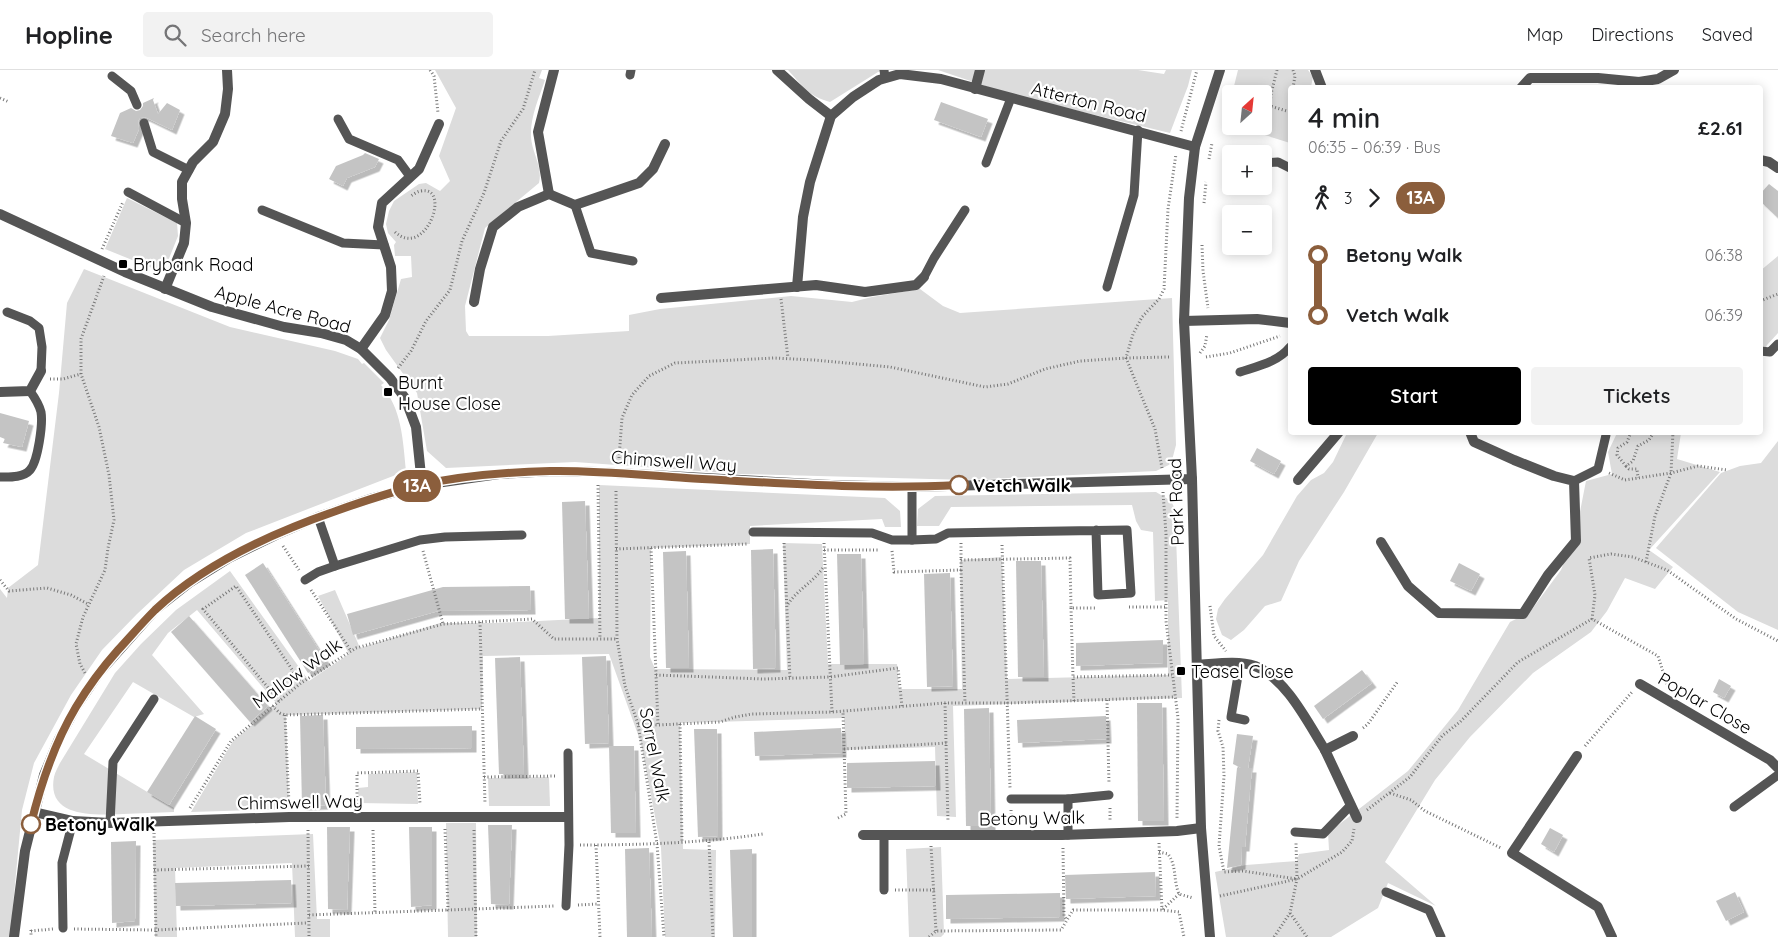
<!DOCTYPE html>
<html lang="en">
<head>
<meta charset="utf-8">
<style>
  body { margin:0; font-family:Quicksand,sans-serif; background:#f2f2f2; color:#202124; height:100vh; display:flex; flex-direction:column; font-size:19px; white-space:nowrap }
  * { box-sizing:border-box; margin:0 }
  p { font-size:16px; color:#757577 }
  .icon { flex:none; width:28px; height:28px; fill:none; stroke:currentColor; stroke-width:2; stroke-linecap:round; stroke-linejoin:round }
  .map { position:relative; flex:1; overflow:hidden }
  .sheet { position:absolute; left:1288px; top:15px; width:475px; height:350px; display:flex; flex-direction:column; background:#fff; border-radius:5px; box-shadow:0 2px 12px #0003 }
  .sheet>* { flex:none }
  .badge { padding:0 10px; border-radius:16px; font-size:18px; line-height:32px }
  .needle { width:32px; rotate:27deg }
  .tools { position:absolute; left:1222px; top:15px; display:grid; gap:10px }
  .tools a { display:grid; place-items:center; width:50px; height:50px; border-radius:5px; background:#fff; box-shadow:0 2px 12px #0003; font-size:25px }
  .map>.badge { position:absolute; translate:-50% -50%; box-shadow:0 0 0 2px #fff }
  .legs { display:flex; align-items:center; gap:8px; height:55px; padding:0 20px; font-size:16px }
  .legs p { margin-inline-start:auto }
  .overview { display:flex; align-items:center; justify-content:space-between; height:85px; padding:0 20px }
  h1 { font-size:28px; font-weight:600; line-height:38px }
  .button { display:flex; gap:10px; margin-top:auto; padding:10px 20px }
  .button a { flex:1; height:58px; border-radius:5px; background:#000; color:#fff; font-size:20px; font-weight:600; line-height:58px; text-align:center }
  .button a+a { background:#f2f2f2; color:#202124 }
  ul { padding:0 20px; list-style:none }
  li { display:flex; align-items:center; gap:18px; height:60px; font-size:19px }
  li i { display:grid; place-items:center; width:8px; height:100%; margin:0 6px; background:currentColor }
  li i::after { content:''; width:12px; height:12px; margin:-6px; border:4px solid; border-radius:50%; background:#fff }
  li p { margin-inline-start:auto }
  li:first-child i { background:linear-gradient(#0000 50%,currentColor 0) }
  li:last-child i { background:linear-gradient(currentColor 50%,#0000 0) }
  header { display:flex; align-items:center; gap:30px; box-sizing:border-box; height:70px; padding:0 25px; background:#fff; border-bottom:1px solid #e0e0e0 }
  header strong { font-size:24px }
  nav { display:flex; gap:28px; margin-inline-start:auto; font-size:18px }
  .search { width:350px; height:45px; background:#f2f2f2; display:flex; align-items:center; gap:12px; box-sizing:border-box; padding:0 18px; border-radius:5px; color:#757577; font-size:19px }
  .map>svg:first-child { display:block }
  .green { fill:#dcdcdc }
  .building { fill:#c4c4c4; filter:url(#shadow) }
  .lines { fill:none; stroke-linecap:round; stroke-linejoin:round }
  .path { stroke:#777; stroke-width:3; stroke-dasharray:1 2.5; stroke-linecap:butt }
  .service { stroke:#555; stroke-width:9 }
  .minor { stroke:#555; stroke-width:10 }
  .tertiary { stroke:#555; stroke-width:10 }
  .line-1-casing { stroke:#fff; stroke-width:11 }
  .line-1 { stroke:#8b5e3c; stroke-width:8 }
  .poi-dot { fill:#000; stroke:#fff; stroke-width:2 }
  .stop-1-dot { fill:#fff; stroke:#8b5e3c; stroke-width:2.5 }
  .labels { text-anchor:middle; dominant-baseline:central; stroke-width:4.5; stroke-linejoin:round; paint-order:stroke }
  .street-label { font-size:18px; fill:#000; stroke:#fff }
  .poi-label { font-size:18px; fill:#000; stroke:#fff; text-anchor:start }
  .stop-label { font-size:18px; font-weight:bold; fill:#000; stroke:#fff; text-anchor:start }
</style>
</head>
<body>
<header>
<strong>Hopline</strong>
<div class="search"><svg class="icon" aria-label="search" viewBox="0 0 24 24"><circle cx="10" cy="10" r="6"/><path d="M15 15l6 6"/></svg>Search here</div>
<nav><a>Map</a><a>Directions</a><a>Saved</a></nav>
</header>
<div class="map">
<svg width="1778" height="867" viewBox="0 0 1778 867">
  <defs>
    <filter id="shadow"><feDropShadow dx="4.5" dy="4.5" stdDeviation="0" flood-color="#0004"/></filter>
  </defs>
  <rect width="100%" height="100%" fill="#fff"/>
  <g class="green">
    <path d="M435 0H542L539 8 545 10C539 28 530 47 531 67 532 83 543 97 539 113L485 158 465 236 466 261 469 266H548L629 261V245L660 239 791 226 852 232 872 227 920 219 943 236 960 243 1172 228 1176 375 1171 394 1156 401 968 410 741 404 575 392 446 398 427 381 417 323 386 280 380 268 389 250 401 209 412 207 411 186H395L394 175 396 172 388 163 386 154 389 141 394 131 419 114 426 113 440 121 450 111 439 86 456 38Z"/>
    <path d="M788 0H886L878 2 830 32C808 26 803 16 788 0Z"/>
    <path d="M938 0H1138L1164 4 1166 0H1192L1188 16 1170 63 1012 25Z"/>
    <path d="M1238 0H1308L1313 7 1311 17 1290 18V73L1236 56H1264V24H1232Z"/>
    <path d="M127 128 177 153 178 166 166 196 157 200 105 179Z"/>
    <path d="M1778 186V263L1767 275 1760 290V201Z"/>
    <path d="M84 199 230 257 335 281 358 289 362 294 364 293 384 313 381 315C402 338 403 371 406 401L246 463 184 500 137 544 102 580 71 625 34 693 22 740 10 867H0V519L7 528 8 518 38 495 59 323 67 233Z"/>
    <path d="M1347 363H1378L1344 422 1299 491 1281 531 1265 536 1244 560 1231 570 1222 565 1216 549 1218 539 1225 529 1263 485 1297 426 1311 410 1324 403 1333 392Z"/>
    <path d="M1617 363H1681L1677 389 1720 402 1649 480 1673 497 1655 519 1625 508 1607 541 1591 562 1533 603 1470 667 1435 710 1385 792 1436 836 1388 813 1378 838 1331 867H1226L1215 802 1246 795 1297 791 1299 784 1329 780 1328 763 1408 701 1458 640 1510 552 1530 542 1561 500 1576 462 1586 411 1612 404 1608 382Z"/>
    <path d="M1778 371V560L1738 542 1656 478 1721 403 1740 396 1761 393Z"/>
    <path d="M599 415 885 428 900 441 901 457H885L882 449 750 456V474L651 478 650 587 655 599 787 600 783 473 822 474 828 594H897L899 619H962L960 490 1002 487 1007 609 1168 605V530L1155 531 1153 462 1141 460 1136 451 1132 435 951 437 939 456H917L918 439 935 426 1156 422 1171 431 1175 439 1182 628 953 636 956 747 937 746 935 677 846 680 844 648 680 653 683 779 716 780 715 867H665L661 778 641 673 609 584 483 586 482 639 286 645 289 739 191 742 233 671 277 634 197 540 168 563 152 585 204 644 194 647 133 612 84 684 174 738V742C157 743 140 743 123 744 97 745 46 749 54 707 55 702 58 697 60 693L115 603 141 574 176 540 230 501 309 611 349 584 318 526 335 520 360 578 440 553H495L599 548Z"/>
    <path d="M417 702 418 734 359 733 358 718 368 717V704Z"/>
    <path d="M549 707 550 736H489L488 708Z"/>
    <path d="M446 753H476L477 867H448Z"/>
    <path d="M313 764 317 849H330V867H295L292 793 175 798 177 867H155L153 770Z"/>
    <path d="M941 777 944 864 941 867H909L906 779Z"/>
  </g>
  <g class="building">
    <path d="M154 28 153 30 158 44 167 33 180 40 172 60 145 47 140 48 138 51 139 59 133 73 111 66 120 43 131 38 136 41 140 40 143 36V33Z"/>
    <path d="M941 32 988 49 981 67 934 50Z"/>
    <path d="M365 83 379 89 375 97 347 108 343 116 329 109 336 96 363 85Z"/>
    <path d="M1769 114 1778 121V148L1760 131V124Z"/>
    <path d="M0 343 29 351 22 377 3 373 5 369 0 367Z"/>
    <path d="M1257 378 1281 391 1274 404 1250 391Z"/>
    <path d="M585 431 589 549H565L562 432Z"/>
    <path d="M773 479 776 598 753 599 751 480Z"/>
    <path d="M686 481 689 598H666L663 482Z"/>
    <path d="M837 484H861L864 594 840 595Z"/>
    <path d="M1016 491H1041L1044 607H1018Z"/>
    <path d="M263 493 326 591 308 603 245 505Z"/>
    <path d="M1459 493 1480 504 1471 521 1450 511Z"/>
    <path d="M950 503 953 616 927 617 924 504Z"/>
    <path d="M530 516 531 540 438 541 353 565 347 544 443 517Z"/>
    <path d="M189 546 268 636 250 652 171 562Z"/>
    <path d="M1163 570V593L1076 596V573Z"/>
    <path d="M606 586 609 673 585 674 582 587Z"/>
    <path d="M520 587 524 704H499L495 588Z"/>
    <path d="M1362 600 1372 613 1323 649 1314 636Z"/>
    <path d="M1719 609 1731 616 1724 628 1713 622Z"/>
    <path d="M1137 633H1162L1164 751H1138Z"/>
    <path d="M989 638 991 756H966L964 639Z"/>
    <path d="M323 645 326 735 302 736 300 646Z"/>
    <path d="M195 646 216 659 169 735 147 722Z"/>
    <path d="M1106 646 1107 669 1018 673 1017 650Z"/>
    <path d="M472 656V678L356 679V657Z"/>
    <path d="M841 658 842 683 755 686 754 662Z"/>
    <path d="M694 659H717L718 766 698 767Z"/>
    <path d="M1237 664 1253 666 1248 698H1252L1245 777H1242L1241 795 1227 798 1237 698H1241L1233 694Z"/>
    <path d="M609 676H634L636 763H611Z"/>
    <path d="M935 691 936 716 847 718V693Z"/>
    <path d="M488 755H512L509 835 491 834Z"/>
    <path d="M327 757H350L347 840 328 839Z"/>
    <path d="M409 757H432V835L411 837Z"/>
    <path d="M1550 758 1563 765 1554 782 1541 774Z"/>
    <path d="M136 771 135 851 112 853 111 772Z"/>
    <path d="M649 778 652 867H627L625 779Z"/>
    <path d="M752 779V867H733L730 780Z"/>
    <path d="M1155 802 1156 826 1066 829 1065 805Z"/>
    <path d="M291 810 292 833 176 836 175 813Z"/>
    <path d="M1735 822 1744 842 1726 851 1716 831Z"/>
    <path d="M1060 823V847L946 849V825Z"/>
  </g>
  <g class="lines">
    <g class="path">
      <path d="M430 0 434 6 438 43"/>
      <path d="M1277 0 1271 24 1270 36 1290 42"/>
      <path d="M1293 0 1295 6 1293 18"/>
      <path d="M0 28 9 32"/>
      <path d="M1181 61 1197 0"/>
      <path d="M1209 89 1212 73"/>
      <path d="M1204 133 1206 112"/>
      <path d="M395 162C426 190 452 115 421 121 418 121 414 124 411 126"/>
      <path d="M1202 175 1203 201 1208 238"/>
      <path d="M102 179 123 132"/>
      <path d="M781 229 788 288"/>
      <path d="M1760 231 1778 224"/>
      <path d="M1200 283 1205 276 1207 264"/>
      <path d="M1206 287 1230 283 1280 266"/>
      <path d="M398 298 411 281 426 251 450 220 462 171 484 123 501 71 523 39 535 0"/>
      <path d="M50 309H63L81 304"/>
      <path d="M1631 362 1627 372 1618 378 1617 385 1626 396 1633 391 1638 376 1649 370 1654 362"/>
      <path d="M619 388 622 348 632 325 649 306 675 293 774 288 814 290 890 297 985 317 1008 314 1045 299 1080 291 1126 288 1169 287"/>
      <path d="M1626 396 1629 399H1637L1638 408"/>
      <path d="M1162 398 1155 359 1126 288 1133 264 1142 247 1159 229 1164 219 1168 139 1176 84"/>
      <path d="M1609 403 1625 410 1671 403 1698 396 1727 400"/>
      <path d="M598 415 600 569"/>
      <path d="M616 421 617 569 625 616 638 654 657 774 664 867"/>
      <path d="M1163 422 1166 464V551L1178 648 1177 748"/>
      <path d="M784 473 790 609"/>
      <path d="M824 473 832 642"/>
      <path d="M961 473V490"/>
      <path d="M1002 475 1010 718"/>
      <path d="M283 476 299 500"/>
      <path d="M651 478 658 655"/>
      <path d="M616 479 748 474"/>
      <path d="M824 480H879"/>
      <path d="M423 481 443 554"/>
      <path d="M892 481 894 502 961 500V490L1070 488 1071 538H1096"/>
      <path d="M1646 492 1655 446 1671 403 1673 362"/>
      <path d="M961 500 965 633"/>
      <path d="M0 510 9 521 47 518 71 525 88 534"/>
      <path d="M311 520 351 581"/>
      <path d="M788 534C798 519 815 511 824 496"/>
      <path d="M1210 536 1214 566 1226 581"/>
      <path d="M1129 537H1166"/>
      <path d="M1071 538 1073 607"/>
      <path d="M480 552 485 734"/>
      <path d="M85 603 80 594 76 574 83 547 105 500 108 478 114 450 109 405 99 357 81 304V269L104 206"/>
      <path d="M656 605 764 609 830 607 898 598 902 637"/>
      <path d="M1667 614 1658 586 1592 549 1595 525 1589 488 1611 484 1633 487 1667 500 1736 549 1778 571"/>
      <path d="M1107 630 1109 714"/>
      <path d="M279 631 203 539 236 516 301 613"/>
      <path d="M1074 631 1073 607 1172 605"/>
      <path d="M945 633 948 752"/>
      <path d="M272 636 280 643 285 645 482 639"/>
      <path d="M285 645 289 734"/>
      <path d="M1219 650 1218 661 1223 677 1224 706 1219 776 1224 802 1243 801 1297 809"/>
      <path d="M638 654 658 655 720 652 735 647 752 644 832 642 945 633H1011L1175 627"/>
      <path d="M680 654 682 772"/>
      <path d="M1363 658 1368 654 1398 611"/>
      <path d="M1585 676 1632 622"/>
      <path d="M844 679 947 673"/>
      <path d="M484 707 557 706"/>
      <path d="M1390 723 1411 730 1425 741 1501 778"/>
      <path d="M357 734V703L418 701 420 734"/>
      <path d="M190 738 231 671 301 613 356 578 443 554 532 549 554 569H617"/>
      <path d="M1110 738V751"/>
      <path d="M1011 740 1012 753"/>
      <path d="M1367 740 1410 707 1442 666 1460 652 1518 592 1592 549"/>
      <path d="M838 748 846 744 843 642"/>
      <path d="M445 759 448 840 555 836"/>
      <path d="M308 760 309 867"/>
      <path d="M373 760 375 843"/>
      <path d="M474 760 476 867"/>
      <path d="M154 763 156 867"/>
      <path d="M709 772 713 867"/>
      <path d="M1159 773 1162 840"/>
      <path d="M580 775C641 775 702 773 763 764"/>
      <path d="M596 775 600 867"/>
      <path d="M931 776 936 861"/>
      <path d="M1063 778 1064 846 1067 850"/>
      <path d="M1159 782 1168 784C1177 796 1173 810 1179 824L1193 828"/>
      <path d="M154 800 309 796"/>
      <path d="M895 820H935"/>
      <path d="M1220 826 1297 809 1342 782 1352 771 1354 759"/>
      <path d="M578 835 598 834"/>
      <path d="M1163 839 1179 824"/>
      <path d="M1290 843 1307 867"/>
      <path d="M309 845 448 840"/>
      <path d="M74 859 155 860 306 853"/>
      <path d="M31 860V867"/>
      <path d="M31 861 53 859"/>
      <path d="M929 867 936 861 1061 860 1073 840H1162L1179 842 1184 867"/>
      <path d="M1274 867 1290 843 1297 809 1296 773"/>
    </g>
    <g class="service">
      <path d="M884 0 885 8"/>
      <path d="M630 5 631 0"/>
      <path d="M112 6 131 21 137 35"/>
      <path d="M338 49 349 69 398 90 409 105"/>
      <path d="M144 53 153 82 189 100"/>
      <path d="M986 93 1011 28"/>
      <path d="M1264 93 1278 92 1290 98"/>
      <path d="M128 122 186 153"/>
      <path d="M575 135 591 183 633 191"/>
      <path d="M262 140 343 173 384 175"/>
      <path d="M924 207 934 188 965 140"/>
      <path d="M1107 217 1134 125 1138 60"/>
      <path d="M7 242 30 251 39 258 42 277 41 301"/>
      <path d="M1760 281 1770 282 1778 274"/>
      <path d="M1240 302C1258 296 1278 292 1290 277"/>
      <path d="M0 407C9 407 23 408 30 400 38 391 43 354 41 342 39 334 35 328 30 321"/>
      <path d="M1574 411 1598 399 1606 365"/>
      <path d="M912 417V470"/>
      <path d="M318 447 335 496 420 470 445 467 522 465"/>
      <path d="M753 462 872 463 892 470H912L936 469 948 463 1127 460 1131 523 1098 525 1096 460"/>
      <path d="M305 510 318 502 335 496"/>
      <path d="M1240 594 1231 647 1245 650"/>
      <path d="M1011 729H1068L1109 725"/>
      <path d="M1068 729V765"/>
      <path d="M1734 737 1778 705"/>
      <path d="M110 753 113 692 154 629"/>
      <path d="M1295 762 1323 764 1351 735"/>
      <path d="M884 766V820"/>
      <path d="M1386 822 1429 840 1441 867"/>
      <path d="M566 836 569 775 568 683"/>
      <path d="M63 858 62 793 73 751"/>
    </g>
    <g class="minor">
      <path d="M777 0 809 29 831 46"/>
      <path d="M1315 0 1322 18"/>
      <path d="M1521 18 1530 8H1598L1639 12 1658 9 1674 0"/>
      <path d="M975 19 980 0"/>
      <path d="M1760 90 1769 92 1778 98"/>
      <path d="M549 124 538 62 554 0"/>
      <path d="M0 144 125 202 212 237 284 257 321 263 346 270 361 279 390 308 405 328 416 357 422 415"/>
      <path d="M797 217 803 147 810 112 831 46 853 27 879 10 900 4 941 9 1195 77"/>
      <path d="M165 219 184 173 186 153 182 129V112L193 92 213 72 225 44 228 19 227 0"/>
      <path d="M661 228 816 215 865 222 916 215 924 207"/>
      <path d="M474 232 480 199 493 157 518 137 549 124 575 135 639 113 653 99 665 74"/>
      <path d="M1184 251 1257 249 1290 253"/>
      <path d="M361 279 385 245 392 221 391 197 378 157 382 133 419 99 439 54"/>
      <path d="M0 322 30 321 41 301"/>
      <path d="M1192 409 1201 758 1210 867"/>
      <path d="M1298 410 1339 362"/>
      <path d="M1381 472 1408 516 1439 543 1523 544 1548 505 1576 471 1574 411 1554 406 1514 390 1474 372 1470 362"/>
      <path d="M1197 595C1215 594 1237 590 1255 596 1286 608 1308 653 1325 680L1353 666"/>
      <path d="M1640 614 1770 690 1778 698"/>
      <path d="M1325 680 1357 748"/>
      <path d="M1577 686 1512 783 1598 837 1612 867"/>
      <path d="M34 742 73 751 110 753 289 747H568"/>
      <path d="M863 765H1062L1177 761 1201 758"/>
    </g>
    <path class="tertiary" d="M14 867 25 781 44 705 59 669 76 637 99 603 156 539 189 513 229 488 276 465 318 447 373 428 422 415 499 404 553 401 598 402 831 415 912 417 1192 409 1184 251 1189 128 1195 77 1220 0"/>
  </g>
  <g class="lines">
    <g class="line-1-casing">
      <path id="line-1" d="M31 754C41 713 54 674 76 637 88 617 102 598 118 580 130 567 142 553 155 540 205 493 272 463 336 441 364 431 391 422 420 415 460 406 509 402 550 401 595 400 641 405 686 408 777 413 868 420 959 415"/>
    </g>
    <use href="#line-1" class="line-1"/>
  </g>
  <g class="poi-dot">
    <rect x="118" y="189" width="10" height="10" rx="2.5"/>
    <rect x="383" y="317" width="10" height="10" rx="2.5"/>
    <rect x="1176" y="596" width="10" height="10" rx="2.5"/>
  </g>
  <g class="stop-1-dot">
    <circle cx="959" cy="415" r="9"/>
    <circle cx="31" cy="754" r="9"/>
  </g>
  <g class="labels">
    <g class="street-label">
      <text transform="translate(1089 32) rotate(14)">Atterton Road</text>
      <text transform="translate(283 239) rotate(15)">Apple Acre Road</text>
      <text transform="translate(674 391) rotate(4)">Chimswell Way</text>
      <text transform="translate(1176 432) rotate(-92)">Park Road</text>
      <text transform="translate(297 603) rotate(-36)">Mallow Walk</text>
      <text transform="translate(1705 633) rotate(30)">Poplar Close</text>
      <text transform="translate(655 685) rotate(79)">Sorrel Walk</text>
      <text transform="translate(300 732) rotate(-1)">Chimswell Way</text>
      <text transform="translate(1032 748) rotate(-1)">Betony Walk</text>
    </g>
    <g class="poi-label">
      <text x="133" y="194">Brybank Road</text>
      <text x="398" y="312">Burnt<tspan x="398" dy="21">House Close</tspan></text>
      <text x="1191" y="601">Teasel Close</text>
    </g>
    <g class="stop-label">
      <text x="973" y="415">Vetch Walk</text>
      <text x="45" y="754">Betony Walk</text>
    </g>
  </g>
</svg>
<div class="tools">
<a><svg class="needle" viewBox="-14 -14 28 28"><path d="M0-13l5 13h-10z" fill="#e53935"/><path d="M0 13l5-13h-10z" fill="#757577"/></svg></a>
<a>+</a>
<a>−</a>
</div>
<b class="badge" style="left:417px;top:416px;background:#8b5e3c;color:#fff">13A</b>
<section class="sheet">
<div class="overview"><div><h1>4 min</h1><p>06:35 – 06:39 · Bus</p></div><b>£2.61</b></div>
<div class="legs"><svg class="icon" aria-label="walk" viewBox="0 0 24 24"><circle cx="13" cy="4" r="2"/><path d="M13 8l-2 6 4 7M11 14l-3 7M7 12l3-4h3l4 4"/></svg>3<svg class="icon" aria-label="forward" viewBox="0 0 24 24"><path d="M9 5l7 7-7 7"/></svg><b class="badge" style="background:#8b5e3c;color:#fff">13A</b></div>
<ul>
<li><i style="color:#8b5e3c"></i><b>Betony Walk</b><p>06:38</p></li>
<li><i style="color:#8b5e3c"></i><b>Vetch Walk</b><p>06:39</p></li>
</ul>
<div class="button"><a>Start</a><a>Tickets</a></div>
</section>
</div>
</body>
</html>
